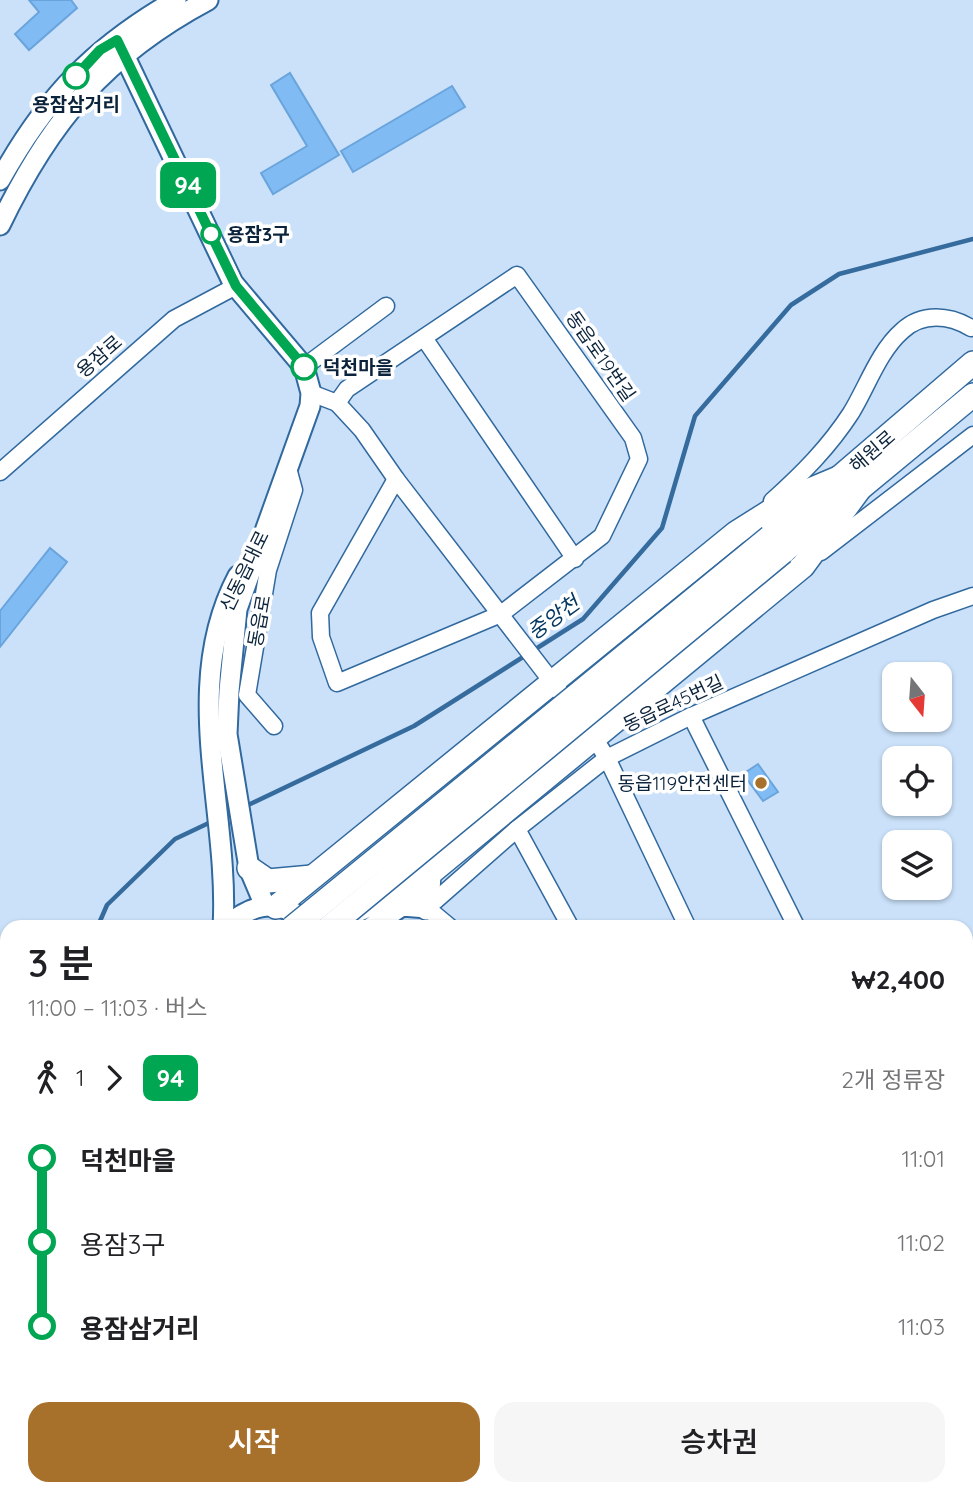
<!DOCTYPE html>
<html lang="ko">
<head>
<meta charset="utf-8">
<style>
  body { margin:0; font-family:Quicksand,"Noto Sans KR",sans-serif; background:#f6f6f6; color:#202124; height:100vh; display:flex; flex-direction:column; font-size:26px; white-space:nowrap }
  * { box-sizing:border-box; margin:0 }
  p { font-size:23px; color:#757577 }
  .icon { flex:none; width:38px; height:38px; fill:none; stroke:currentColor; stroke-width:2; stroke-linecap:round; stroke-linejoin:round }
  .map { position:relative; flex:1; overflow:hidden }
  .side { position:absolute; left:0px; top:920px; width:973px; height:576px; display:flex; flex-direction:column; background:#fff; border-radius:21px 21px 0 0; box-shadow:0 2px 5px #0004 }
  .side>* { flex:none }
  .badge { padding:0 14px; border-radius:10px; font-size:24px; line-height:46px }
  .needle { width:46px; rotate:163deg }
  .fabs { position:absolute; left:882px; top:662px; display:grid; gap:14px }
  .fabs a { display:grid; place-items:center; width:70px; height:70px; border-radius:14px; background:#fff; box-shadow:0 2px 5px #0004; font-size:35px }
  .map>.badge { position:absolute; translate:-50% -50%; box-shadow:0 0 0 4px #fff }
  .legs { display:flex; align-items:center; gap:10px; height:77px; padding:0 28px; font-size:23px }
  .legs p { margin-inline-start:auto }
  .overview { display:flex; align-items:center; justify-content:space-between; height:119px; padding:0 28px }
  h1 { font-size:38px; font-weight:600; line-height:52px }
  .button { display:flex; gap:14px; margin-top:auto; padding:14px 28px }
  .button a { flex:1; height:80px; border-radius:21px; background:#a7712c; color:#fff; font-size:28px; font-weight:600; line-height:80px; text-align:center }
  .button a+a { background:#f6f6f6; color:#202124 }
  ul { padding:0 28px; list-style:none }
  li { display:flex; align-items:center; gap:24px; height:84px; font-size:26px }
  li i { display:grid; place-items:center; width:10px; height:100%; margin:0 9px; background:currentColor }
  li i::after { content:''; width:18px; height:18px; margin:-9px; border:5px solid; border-radius:50%; background:#fff }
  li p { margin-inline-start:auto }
  li:first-child i { background:linear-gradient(#0000 50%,currentColor 0) }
  li:last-child i { background:linear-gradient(currentColor 50%,#0000 0) }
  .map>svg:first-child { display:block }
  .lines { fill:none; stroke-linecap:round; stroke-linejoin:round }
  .stream { stroke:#366b9e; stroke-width:4.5 }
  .building { fill:#80bbf4; stroke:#6aa4dc; stroke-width:2 }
  .minor-casing { stroke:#31699e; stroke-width:19 }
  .major-casing { stroke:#31699e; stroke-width:23 }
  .highway-casing { stroke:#31699e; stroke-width:26 }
  .minor { stroke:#fff; stroke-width:16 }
  .major { stroke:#fff; stroke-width:19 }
  .highway { stroke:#fff; stroke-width:23 }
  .highway-bridge-casing { stroke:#31699e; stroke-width:26; stroke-linecap:butt }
  .highway-bridge { stroke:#fff; stroke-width:23 }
  .line-1-casing { stroke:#fff; stroke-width:16 }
  .line-1 { stroke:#00a651; stroke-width:10 }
  .stop-1-dot { fill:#fff; stroke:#00a651; stroke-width:3.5 }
  .poi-dot { fill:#a7712c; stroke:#fff; stroke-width:2.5 }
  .labels { text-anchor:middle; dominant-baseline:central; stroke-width:7; stroke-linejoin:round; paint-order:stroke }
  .stop-label { font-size:19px; font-weight:bold; fill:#0c243b; stroke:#fff; text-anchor:start }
  .street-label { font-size:19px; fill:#0c243b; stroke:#fff }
  .poi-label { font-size:19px; fill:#0c243b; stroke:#fff; text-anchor:end }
  .water-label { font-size:21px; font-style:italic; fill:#043760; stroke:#fff }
</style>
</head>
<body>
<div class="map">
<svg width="973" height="1496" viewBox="0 0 973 1496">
  <rect width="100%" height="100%" fill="#cae1f9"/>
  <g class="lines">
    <g class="stream">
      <path d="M244 807 414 726 583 619 662 528 695 416 791 305 839 274 973 239"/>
      <path d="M97 928 107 905 175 839 213 821"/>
      <path d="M164 1489 166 1496"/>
    </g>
  </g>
  <g class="building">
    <path d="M29 0H71L77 8 29 50 15 34 39 12Z"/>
    <path d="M290 73 339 155 273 194 261 173 307 146 271 85Z"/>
    <path d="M452 86 465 107 353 172 341 151Z"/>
    <path d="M50 548 67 562 0 647V611Z"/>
    <path d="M758 764 778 792 763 801 743 774Z"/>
  </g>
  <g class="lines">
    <g class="minor-casing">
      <g id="minor">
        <path d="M424 338 575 559"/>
        <path d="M304 367 386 306"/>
        <path d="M311 393 337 403 362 430 396 479 573 709"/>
        <path d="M337 403 347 389 517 275 633 438 639 459 602 536 501 614 337 683 321 637 320 613 396 479"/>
        <path d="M0 472 174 319 236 286"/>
        <path d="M772 501C802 474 829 447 851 413 867 387 879 351 902 331 922 312 950 315 971 328"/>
        <path d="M821 552 973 435"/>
        <path d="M691 716 797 928"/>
        <path d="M274 726 247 695 268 570 294 490 288 468"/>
        <path d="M589 730 607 758 688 928"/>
        <path d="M517 829 571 928"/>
        <path d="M451 928 427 908 517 829 607 758 691 716 933 610 973 596"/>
        <path d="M966 1341 973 1346"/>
      </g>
    </g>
    <g class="major-casing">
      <g id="major">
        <path d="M117 40 233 283 304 367 311 393 310 406 237 609 229 691 227 734 249 868 265 906"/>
        <path d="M0 180C46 97 94 47 176 0"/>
        <path d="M0 225C50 121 105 55 208 0"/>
        <path d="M223 928C230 810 179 687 238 576"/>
        <path d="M224 928C257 899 281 899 314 927"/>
        <path d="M317 928 333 924 399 892H408L427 908 402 906 370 928"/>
        <path d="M966 1425 973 1427"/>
        <path d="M966 1444 973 1445"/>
        <path d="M966 1462 973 1463"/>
        <path d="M966 1487 973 1488"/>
      </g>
    </g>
    <g class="highway-casing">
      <g id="highway">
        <path d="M770 537 973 363"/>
        <path d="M783 552 973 395"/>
        <path d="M249 868 268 881 312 877"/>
        <path d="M276 907 736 533 793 497 843 476"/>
        <path d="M427 908 429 874"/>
        <path d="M385 915 429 874 803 566 861 487"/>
        <path d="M0 1141 7 1135"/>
        <path d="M0 1170 7 1164"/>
        <path d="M0 1201 7 1195"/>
        <path d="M0 1226 7 1220"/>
      </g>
    </g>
    <use href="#minor" class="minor"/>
    <use href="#major" class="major"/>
    <use href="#highway" class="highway"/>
    <g class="highway-bridge-casing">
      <g id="highway-bridge">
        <path d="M292 928 770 537"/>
        <path d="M328 928 783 552"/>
      </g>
    </g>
    <use href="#highway-bridge" class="highway-bridge"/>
  </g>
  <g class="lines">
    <g class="line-1-casing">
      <path id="line-1" d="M76 76 100 50 117 40 236 286 304 367"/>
    </g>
    <use href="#line-1" class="line-1"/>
  </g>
  <g class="stop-1-dot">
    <circle cx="76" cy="76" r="12"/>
    <circle cx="211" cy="234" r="9"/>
    <circle cx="304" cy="367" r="12"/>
  </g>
  <circle class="poi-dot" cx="761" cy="783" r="7"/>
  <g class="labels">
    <g class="stop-label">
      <text x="76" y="104" text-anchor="middle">용잠삼거리</text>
      <text x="227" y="234">용잠3구</text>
      <text x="323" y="367">덕천마을</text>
    </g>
    <g class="street-label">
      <text transform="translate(99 356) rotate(-41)">용잠로</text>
      <text transform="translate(601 356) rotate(55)">동읍로19번길</text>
      <text transform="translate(872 451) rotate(-41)">해원로</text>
      <text transform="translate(244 571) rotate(-64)">신동읍대로</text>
      <text transform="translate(259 621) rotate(-80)">동읍로</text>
      <text transform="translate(673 703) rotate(-25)">동읍로45번길</text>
    </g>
    <g class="poi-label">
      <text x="747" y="783">동읍119안전센터</text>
    </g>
    <g class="water-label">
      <text transform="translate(553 617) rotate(-36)">중앙천</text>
    </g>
  </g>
</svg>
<div class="fabs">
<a><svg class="needle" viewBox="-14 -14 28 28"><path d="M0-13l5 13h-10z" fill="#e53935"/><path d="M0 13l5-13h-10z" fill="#757577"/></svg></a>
<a><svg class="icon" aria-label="locate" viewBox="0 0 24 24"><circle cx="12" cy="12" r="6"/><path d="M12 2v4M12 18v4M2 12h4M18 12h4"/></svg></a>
<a><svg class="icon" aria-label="layers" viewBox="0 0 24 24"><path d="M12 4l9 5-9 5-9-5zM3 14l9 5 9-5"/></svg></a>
</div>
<b class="badge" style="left:188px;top:185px;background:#00a651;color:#fff">94</b>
<section class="side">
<div class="overview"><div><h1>3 분</h1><p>11:00 – 11:03 · 버스</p></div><b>₩2,400</b></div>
<div class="legs"><svg class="icon" aria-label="walk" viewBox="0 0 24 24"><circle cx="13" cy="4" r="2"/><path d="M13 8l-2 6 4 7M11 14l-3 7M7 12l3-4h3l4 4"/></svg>1<svg class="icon" aria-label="forward" viewBox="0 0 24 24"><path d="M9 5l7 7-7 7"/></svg><b class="badge" style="background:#00a651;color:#fff">94</b><p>2개 정류장</p></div>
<ul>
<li><i style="color:#00a651"></i><b>덕천마을</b><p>11:01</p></li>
<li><i style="color:#00a651"></i><span>용잠3구</span><p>11:02</p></li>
<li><i style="color:#00a651"></i><b>용잠삼거리</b><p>11:03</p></li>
</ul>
<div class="button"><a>시작</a><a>승차권</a></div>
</section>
</div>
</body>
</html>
